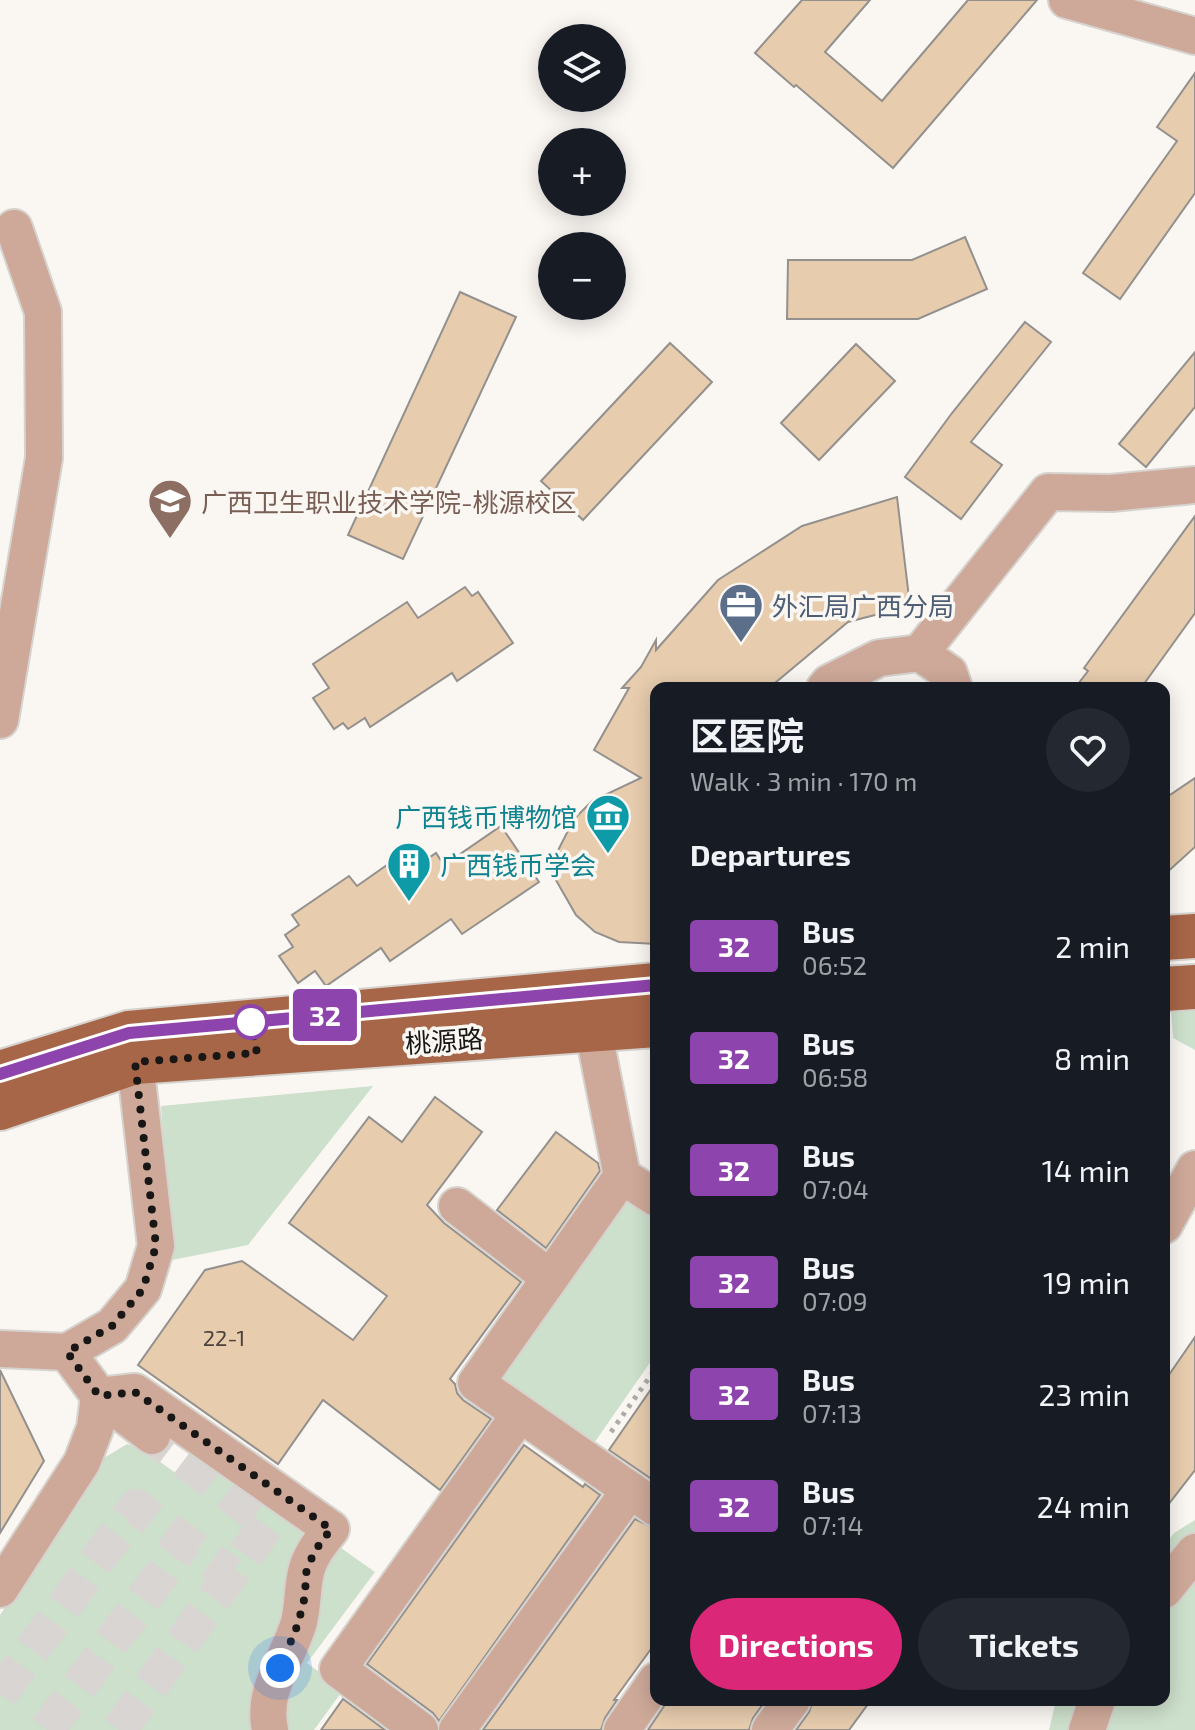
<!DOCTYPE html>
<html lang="en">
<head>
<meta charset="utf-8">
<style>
  body { margin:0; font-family:"Exo 2","Noto Sans SC",sans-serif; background:#242831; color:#f1f3f6; height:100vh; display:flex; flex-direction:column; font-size:30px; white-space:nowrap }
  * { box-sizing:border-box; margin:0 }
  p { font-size:26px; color:#9ea1a6 }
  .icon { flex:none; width:44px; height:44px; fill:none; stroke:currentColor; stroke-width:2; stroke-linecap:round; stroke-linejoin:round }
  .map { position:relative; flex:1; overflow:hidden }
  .details { position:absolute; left:650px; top:682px; width:520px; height:1024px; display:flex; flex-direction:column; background:#171b24; border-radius:16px; box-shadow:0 4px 20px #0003 }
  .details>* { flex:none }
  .badge { padding:0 16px; border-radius:6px; font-size:28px; line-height:52px }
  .buttons { position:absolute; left:538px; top:24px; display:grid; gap:16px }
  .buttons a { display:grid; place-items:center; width:88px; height:88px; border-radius:50%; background:#171b24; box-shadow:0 4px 20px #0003; font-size:40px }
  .you { position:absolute; width:40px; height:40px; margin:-20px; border:6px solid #fff; border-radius:50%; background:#1a73e8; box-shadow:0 0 0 12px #1a73e833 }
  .map>.badge { position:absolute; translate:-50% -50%; box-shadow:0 0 0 4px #fff }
  h2 { padding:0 40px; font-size:30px; line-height:72px }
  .round { display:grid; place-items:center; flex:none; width:84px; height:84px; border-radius:42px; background:#242831 }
  .overview { display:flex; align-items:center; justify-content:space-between; height:136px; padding:0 40px }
  h1 { font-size:38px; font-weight:700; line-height:60px }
  .cta { display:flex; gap:16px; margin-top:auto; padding:16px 40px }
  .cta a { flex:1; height:92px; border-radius:48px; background:#db2777; color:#fff; font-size:32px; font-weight:700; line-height:92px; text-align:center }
  .cta a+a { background:#242831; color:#f1f3f6 }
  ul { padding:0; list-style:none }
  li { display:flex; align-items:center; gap:24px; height:112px; padding:0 40px }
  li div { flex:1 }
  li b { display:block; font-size:30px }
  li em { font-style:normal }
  li .badge { min-width:88px; font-weight:700; text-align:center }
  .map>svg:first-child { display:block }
  .green { fill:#cde0cb }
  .building { fill:#e7ccae; stroke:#93908d; stroke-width:2 }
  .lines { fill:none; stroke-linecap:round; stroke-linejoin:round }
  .minor-tunnel { stroke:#d8d5d2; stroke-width:36; stroke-dasharray:36 18; stroke-linecap:butt }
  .minor-casing { stroke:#d6d3cf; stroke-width:40 }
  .major-casing { stroke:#d6d3cf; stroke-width:48 }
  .path { stroke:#aeaca8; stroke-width:5; stroke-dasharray:4 6; stroke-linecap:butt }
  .minor { stroke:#cea999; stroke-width:36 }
  .major { stroke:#a76648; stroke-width:44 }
  .line-casing { stroke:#fff; stroke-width:18 }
  .line { stroke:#8e44ad; stroke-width:12 }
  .walk { stroke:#181715; stroke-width:8; stroke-dasharray:0 14.4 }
  .stop-dot { fill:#fff; stroke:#8e44ad; stroke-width:4 }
  .labels { text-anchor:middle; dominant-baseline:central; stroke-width:7; stroke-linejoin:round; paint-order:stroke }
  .number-label { font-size:22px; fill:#4c443b }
  .education-label { font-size:26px; fill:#785e54; stroke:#faf7f3; text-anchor:start }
  .service-label { font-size:26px; fill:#4e5e75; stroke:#faf7f3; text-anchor:start }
  .culture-label { font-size:26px; fill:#0d838f; stroke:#faf7f3; text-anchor:end }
  .street-label { font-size:26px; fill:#181715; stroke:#faf7f3 }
</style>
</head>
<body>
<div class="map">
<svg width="1195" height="1730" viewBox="0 0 1195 1730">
  <rect width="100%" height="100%" fill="#faf7f3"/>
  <g class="green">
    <path d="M1195 1008V1050L1173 1038 1171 1010Z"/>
    <path d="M373 1086 248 1245 172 1260 161 1106Z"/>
    <path d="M627 1189 656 1210V1354L592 1446 494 1378Z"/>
    <path d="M127 1444 142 1449 201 1491 222 1464 375 1572 307 1663 343 1690 314 1730H0V1615L104 1458Z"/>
    <path d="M1195 1520V1730H1049L1056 1700H1164V1546L1174 1533Z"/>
  </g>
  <g class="building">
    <path d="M802 0H870L825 52 882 101 968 0H1037L893 168 796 85 794 87 755 53Z"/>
    <path d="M1195 73V193L1120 299 1083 273 1177 141 1157 127Z"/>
    <path d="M965 237 987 289 918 319H787L788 260H912Z"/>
    <path d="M460 292 516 317 403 559 348 535Z"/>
    <path d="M1025 322 1051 342 971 442 1002 465 961 519 905 477 952 413Z"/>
    <path d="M670 343 712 382 583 520 541 481Z"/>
    <path d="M856 344 895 381 819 460 781 423Z"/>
    <path d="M1195 352V407L1146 467 1119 444Z"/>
    <path d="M897 497 910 606 848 622 769 688H656V944L619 942 595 932 576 915 549 868 574 819 592 801 641 778 594 750 629 688H622L641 667 656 640V650L718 580 802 526Z"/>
    <path d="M1195 516V613L1141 688H1075L1088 671 1084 668Z"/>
    <path d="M465 587 472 596 478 592 513 643 457 681 452 673 370 727 365 718 348 729 343 723 334 729 313 698 329 688 313 664 407 602 418 618Z"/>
    <path d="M1195 778V847L1164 875V799Z"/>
    <path d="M501 826 539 882 462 934 451 919 390 961 381 948 326 986 315 971 298 983 279 956 293 947 285 935 299 925 292 915 349 876 357 886 407 851 417 866 436 853 444 865Z"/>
    <path d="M435 1097 482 1132 427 1205 444 1223 521 1282 450 1379 455 1384 457 1393 463 1400 491 1419 440 1490 323 1400 278 1464 138 1365 205 1270 242 1261 353 1340 387 1296 289 1223 369 1117 402 1142Z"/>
    <path d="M556 1132 598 1163 600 1171 546 1248 497 1210Z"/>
    <path d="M1195 1337V1470L1164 1510V1382Z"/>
    <path d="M0 1370 44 1461 0 1533Z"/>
    <path d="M656 1382V1482L609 1450Z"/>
    <path d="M524 1445 583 1487 585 1484 600 1495 439 1721 433 1713 367 1664Z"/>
    <path d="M635 1519 656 1529V1642L614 1700H617L605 1718 601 1730H483Z"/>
    <path d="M343 1699 385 1730H321Z"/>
    <path d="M668 1700H766L753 1718 749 1730H648Z"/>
    <path d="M813 1700H871L849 1730H796L809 1712Z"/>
  </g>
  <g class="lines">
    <g class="minor-tunnel">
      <path d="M0 1694 136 1507 231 1575"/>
      <path d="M47 1730 185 1542"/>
      <path d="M119 1730 268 1523 152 1436"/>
    </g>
    <g class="minor-casing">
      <g id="minor">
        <path d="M1067 0 1195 36"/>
        <path d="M920 653 1048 492 1111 493 1195 485"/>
        <path d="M825 688 829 683 879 658 920 653 949 673 954 688"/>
        <path d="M0 720 44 458 43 312 14 228"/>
        <path d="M593 1029 622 1176 656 1198"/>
        <path d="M622 1176 476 1383 656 1508"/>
        <path d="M457 1206 550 1278"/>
        <path d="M1164 1225 1195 1169"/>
        <path d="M0 1349 67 1352 112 1326 143 1289 156 1246 135 1062"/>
        <path d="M99 1396 135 1392 331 1529C321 1542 310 1555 306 1572 302 1589 303 1606 299 1622 288 1660 261 1689 270 1730"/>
        <path d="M99 1396 152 1436"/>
        <path d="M0 1589 82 1462 95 1428 99 1396 67 1352"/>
        <path d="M1164 1590 1195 1552"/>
        <path d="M420 1730 338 1669 520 1414"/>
        <path d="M457 1730 630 1490"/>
        <path d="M622 1730 656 1681"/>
        <path d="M770 1730 792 1700"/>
        <path d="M1087 1730 1097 1700"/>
      </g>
    </g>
    <g class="major-casing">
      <g id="major">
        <path d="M1164 938 1195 936"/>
        <path d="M1164 989 1195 987"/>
        <path d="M0 1073 129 1033 656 985"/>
        <path d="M0 1108 135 1062 656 1025"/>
      </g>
    </g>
    <path class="path" d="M611 1432 656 1368"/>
    <use href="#minor" class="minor"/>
    <use href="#major" class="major"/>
  </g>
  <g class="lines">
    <g class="line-casing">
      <path id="line" d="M0 1074 129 1033 656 985"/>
    </g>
    <use href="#line" class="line"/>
    <path class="walk" d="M251 1022 257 1053 135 1062 156 1246 143 1289 127 1308 112 1326 67 1352 99 1396 135 1392 331 1529 314 1552 306 1573 305 1596 298 1624 280 1668"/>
  </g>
  <defs>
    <g id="university-pin" transform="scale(2.3)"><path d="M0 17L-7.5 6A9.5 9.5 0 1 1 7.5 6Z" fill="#8d6e63" stroke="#faf7f3"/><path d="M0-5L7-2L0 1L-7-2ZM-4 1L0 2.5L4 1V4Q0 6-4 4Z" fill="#fff"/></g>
    <g id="office-pin" transform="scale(2.3)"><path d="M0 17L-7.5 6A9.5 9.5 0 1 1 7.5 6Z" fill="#5c6f8a" stroke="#faf7f3"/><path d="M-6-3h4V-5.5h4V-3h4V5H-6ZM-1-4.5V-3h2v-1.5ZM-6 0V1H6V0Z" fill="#fff"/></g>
    <g id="museum-pin" transform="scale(2.3)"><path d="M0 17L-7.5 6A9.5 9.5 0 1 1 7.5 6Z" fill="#0f9aa8" stroke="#faf7f3"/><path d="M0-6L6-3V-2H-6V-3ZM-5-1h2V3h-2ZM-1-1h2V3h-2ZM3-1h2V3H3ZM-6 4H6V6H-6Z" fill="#fff"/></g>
    <g id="building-pin" transform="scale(2.3)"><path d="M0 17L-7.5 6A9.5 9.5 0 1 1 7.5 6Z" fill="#0f9aa8" stroke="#faf7f3"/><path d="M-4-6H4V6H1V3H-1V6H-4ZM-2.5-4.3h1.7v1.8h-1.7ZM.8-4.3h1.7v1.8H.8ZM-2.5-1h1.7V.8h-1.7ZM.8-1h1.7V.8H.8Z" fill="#fff"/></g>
  </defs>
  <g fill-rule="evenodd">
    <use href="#university-pin" x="170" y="501"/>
    <use href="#office-pin" x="741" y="605"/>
    <use href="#museum-pin" x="608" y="816"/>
    <use href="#building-pin" x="409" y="864"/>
  </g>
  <circle class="stop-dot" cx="251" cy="1022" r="16"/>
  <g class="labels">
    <g class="number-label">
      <text x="224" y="1337">22-1</text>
    </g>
    <g class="education-label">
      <text x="201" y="501">广西卫生职业技术学院-桃源校区</text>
    </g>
    <g class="service-label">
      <text x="772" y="605">外汇局广西分局</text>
    </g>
    <g class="culture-label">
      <text x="577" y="816">广西钱币博物馆</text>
      <text x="440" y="864" text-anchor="start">广西钱币学会</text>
    </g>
    <g class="street-label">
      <text transform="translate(444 1040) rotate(-4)">桃源路</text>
    </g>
  </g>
</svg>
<div class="buttons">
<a><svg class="icon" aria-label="layers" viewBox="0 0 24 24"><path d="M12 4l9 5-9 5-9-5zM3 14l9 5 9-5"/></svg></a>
<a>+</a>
<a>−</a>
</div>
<div class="you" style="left:280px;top:1668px"></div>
<b class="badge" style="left:325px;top:1015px;background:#8e44ad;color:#fff">32</b>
<section class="details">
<div class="overview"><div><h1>区医院</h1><p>Walk · 3 min · 170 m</p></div><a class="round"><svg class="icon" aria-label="heart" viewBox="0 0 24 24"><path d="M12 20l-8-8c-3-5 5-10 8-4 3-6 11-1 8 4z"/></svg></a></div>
<h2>Departures</h2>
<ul>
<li><span class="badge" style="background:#8e44ad;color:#fff">32</span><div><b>Bus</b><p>06:52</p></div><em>2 min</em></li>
<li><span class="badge" style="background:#8e44ad;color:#fff">32</span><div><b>Bus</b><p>06:58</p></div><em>8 min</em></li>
<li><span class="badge" style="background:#8e44ad;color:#fff">32</span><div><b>Bus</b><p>07:04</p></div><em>14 min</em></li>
<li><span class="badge" style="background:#8e44ad;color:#fff">32</span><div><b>Bus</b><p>07:09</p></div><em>19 min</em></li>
<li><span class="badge" style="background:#8e44ad;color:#fff">32</span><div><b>Bus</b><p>07:13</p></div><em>23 min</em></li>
<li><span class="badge" style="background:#8e44ad;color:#fff">32</span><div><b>Bus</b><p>07:14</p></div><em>24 min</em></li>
</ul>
<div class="cta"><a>Directions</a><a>Tickets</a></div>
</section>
</div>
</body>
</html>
